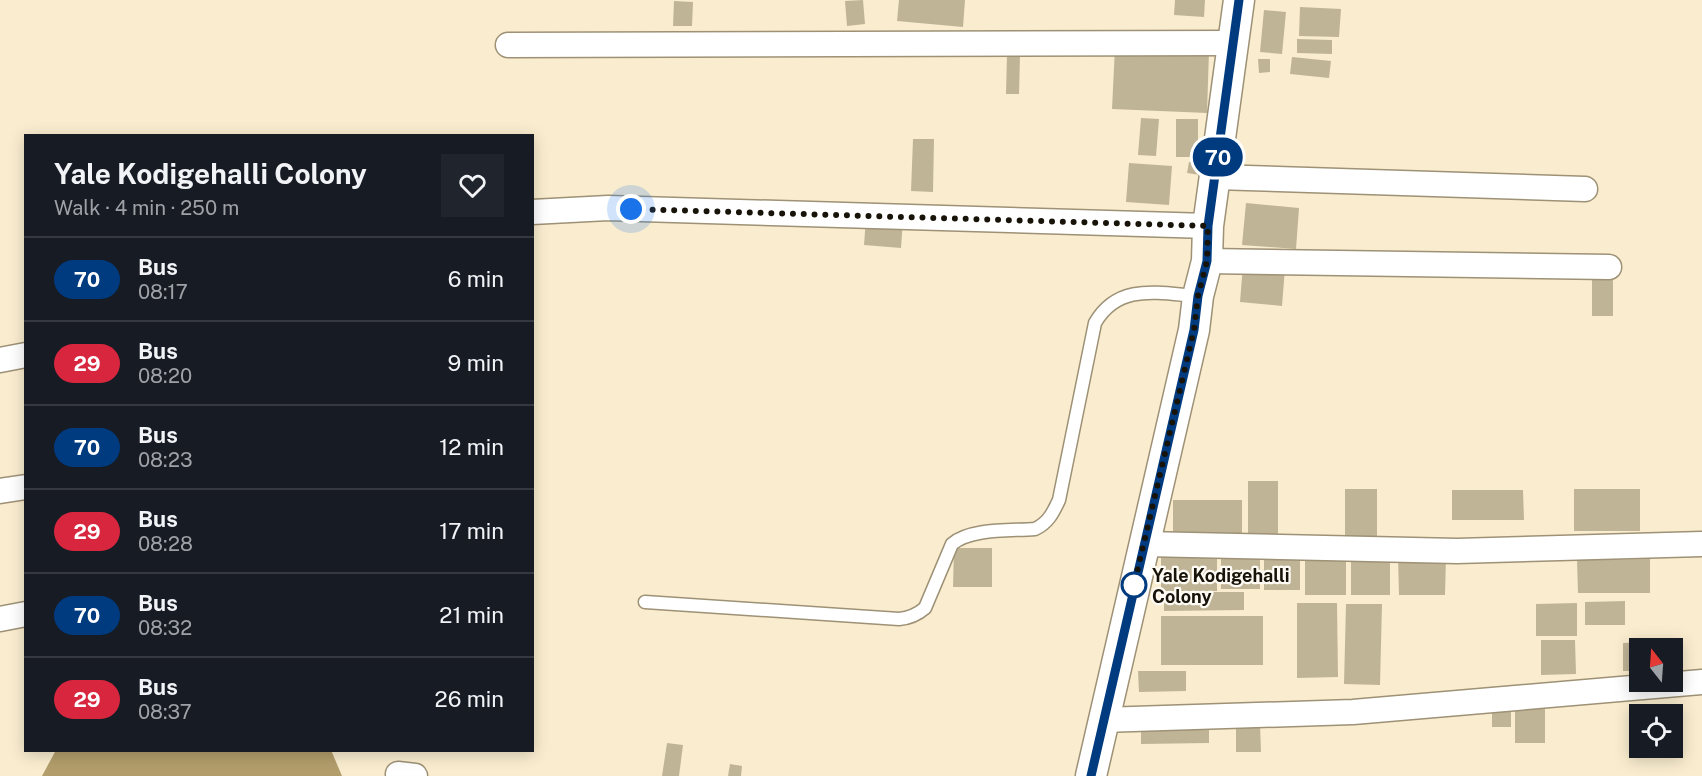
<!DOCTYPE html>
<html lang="en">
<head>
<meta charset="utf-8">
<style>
  body { margin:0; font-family:"Public Sans",sans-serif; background:#20242c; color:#f1f3f6; height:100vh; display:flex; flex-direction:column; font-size:22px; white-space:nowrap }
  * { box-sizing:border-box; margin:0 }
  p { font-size:20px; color:#9ea1a6 }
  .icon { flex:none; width:33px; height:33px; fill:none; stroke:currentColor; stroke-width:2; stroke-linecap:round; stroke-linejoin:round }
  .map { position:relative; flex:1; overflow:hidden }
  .panel { position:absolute; left:24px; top:134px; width:510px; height:618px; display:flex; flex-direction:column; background:#171b24; border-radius:0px; box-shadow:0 3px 15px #0003 }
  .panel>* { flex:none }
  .badge { padding:0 12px; border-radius:20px; font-size:21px; line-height:39px }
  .needle { width:39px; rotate:343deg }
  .fabs { position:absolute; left:1629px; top:638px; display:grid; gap:12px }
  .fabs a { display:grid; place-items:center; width:54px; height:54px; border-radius:0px; background:#171b24; box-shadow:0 3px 15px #0003; font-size:30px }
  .you { position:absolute; width:30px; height:30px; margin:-15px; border:4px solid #fff; border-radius:50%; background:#1a73e8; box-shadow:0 0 0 9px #1a73e833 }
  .map>.badge { position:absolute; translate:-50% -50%; box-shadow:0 0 0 3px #fff }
  .round { display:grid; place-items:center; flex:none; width:63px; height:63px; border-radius:0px; background:#20242c }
  .head { display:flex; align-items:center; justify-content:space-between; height:102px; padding:0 30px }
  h1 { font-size:28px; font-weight:700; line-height:45px }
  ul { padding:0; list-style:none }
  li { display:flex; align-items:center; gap:18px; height:84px; padding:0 30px; border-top:2px solid #363941 }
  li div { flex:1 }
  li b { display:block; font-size:22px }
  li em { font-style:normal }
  li .badge { min-width:66px; font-weight:700; text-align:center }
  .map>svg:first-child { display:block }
  .water { fill:#b29d6b }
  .building { fill:#c0b497 }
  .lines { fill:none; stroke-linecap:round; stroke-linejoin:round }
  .service-casing { stroke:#9d9176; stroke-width:15 }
  .minor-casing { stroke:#9d9176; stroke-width:27 }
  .tertiary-casing { stroke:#9d9176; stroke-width:33 }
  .service { stroke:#fff; stroke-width:12 }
  .minor { stroke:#fff; stroke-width:24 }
  .tertiary { stroke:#fff; stroke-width:30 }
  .line-casing { stroke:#fff; stroke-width:14 }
  .line { stroke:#003b80; stroke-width:9 }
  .walk { stroke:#181309; stroke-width:6; stroke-dasharray:0 10.8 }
  .stop-dot { fill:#fff; stroke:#003b80; stroke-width:3 }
  .labels { text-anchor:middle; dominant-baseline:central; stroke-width:4.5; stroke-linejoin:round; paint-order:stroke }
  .stop-label { font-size:18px; font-weight:bold; fill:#181309; stroke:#fefbf5; text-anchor:start }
</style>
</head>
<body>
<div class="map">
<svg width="1702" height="776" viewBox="0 0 1702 776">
  <rect width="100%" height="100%" fill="#faedcf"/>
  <path class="water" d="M56 750H331L342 776H42Z"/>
  <g class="building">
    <path d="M863 0 865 24 847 26 845 1Z"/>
    <path d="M899 0H965L963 27 897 21Z"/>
    <path d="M1175 0H1205L1204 17 1174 15Z"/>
    <path d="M674 1 693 2 692 26H673Z"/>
    <path d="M1300 7 1341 9 1339 37 1299 36Z"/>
    <path d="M1264 10 1286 12 1282 54 1260 52Z"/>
    <path d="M1297 39 1332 40V54L1297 53Z"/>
    <path d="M1115 47 1209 51 1207 113 1112 109Z"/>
    <path d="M1007 55H1020L1019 94H1006Z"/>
    <path d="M1292 57 1331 61 1329 78 1290 74Z"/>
    <path d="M1258 59H1270V72L1259 73Z"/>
    <path d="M1141 118 1159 119 1156 156 1138 155Z"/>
    <rect x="1176" y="119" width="22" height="38"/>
    <path d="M913 139H934L933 192 911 191Z"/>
    <path d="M1189 162 1201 163 1200 175 1187 173Z"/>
    <path d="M1129 163 1172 166 1169 205 1126 202Z"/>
    <path d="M1246 203 1299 208 1296 249 1242 245Z"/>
    <path d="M866 217 903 220 901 248 864 245Z"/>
    <path d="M1243 265 1285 268 1282 306 1240 302Z"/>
    <rect x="1592" y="278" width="21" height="38"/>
    <rect x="1248" y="481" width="30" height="57"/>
    <rect x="1345" y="489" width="32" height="49"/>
    <rect x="1574" y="489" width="66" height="42"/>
    <path d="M1452 490H1523L1524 520H1452Z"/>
    <rect x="1173" y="500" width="69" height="40"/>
    <path d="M954 548H992V587H953Z"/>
    <rect x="1161" y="550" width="56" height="41"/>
    <rect x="1264" y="556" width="36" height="34"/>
    <path d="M1398 556H1446L1445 595H1399Z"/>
    <rect x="1221" y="557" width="39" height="32"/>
    <rect x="1305" y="559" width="41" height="36"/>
    <path d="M1650 559V593H1578L1577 560Z"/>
    <path d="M1390 560V595H1351V561Z"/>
    <path d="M1164 592H1244V610L1164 611Z"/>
    <path d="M1625 601V625H1585V602Z"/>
    <path d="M1297 603H1337L1338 677 1297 678Z"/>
    <path d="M1577 603V636H1536V604Z"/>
    <path d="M1346 604H1382L1380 685 1344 684Z"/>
    <rect x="1161" y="616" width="102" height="49"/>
    <path d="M1541 640H1575L1576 674 1541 675Z"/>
    <path d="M1643 642V648H1640V671H1623V643Z"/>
    <path d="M1138 671H1186V691L1139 692Z"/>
    <path d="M1545 706V743H1515V707Z"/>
    <rect x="1492" y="712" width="19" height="15"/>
    <path d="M1209 724V743L1141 744V725Z"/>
    <path d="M1260 724 1261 752H1236V725Z"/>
    <path d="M667 743 683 745 679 776H662Z"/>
    <path d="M730 764 742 766 741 776H728Z"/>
  </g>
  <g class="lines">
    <g class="service-casing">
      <path id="service" d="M645 602 899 619C910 618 917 615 925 608L952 544C971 528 1010 531 1035 529 1048 523 1053 513 1059 500L1095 323C1118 283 1158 293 1197 296"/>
    </g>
    <g class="minor-casing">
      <g id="minor">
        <path d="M508 45 1233 43"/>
        <path d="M1215 177 1585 189"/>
        <path d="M532 212 608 208 1208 226"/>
        <path d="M1207 261 1609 267"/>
        <path d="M0 360 26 355"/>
        <path d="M0 491 26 487"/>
        <path d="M1144 544 1457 551 1702 544"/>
        <path d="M0 619 26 614"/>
        <path d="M1102 720 1353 712 1702 682"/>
        <path d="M398 774 415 776"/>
      </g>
    </g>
    <g class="tertiary-casing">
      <path id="tertiary" d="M1091 776 1194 330 1198 296 1207 261 1208 226 1239 0"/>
    </g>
    <use href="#service" class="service"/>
    <use href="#minor" class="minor"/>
    <use href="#tertiary" class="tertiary"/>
  </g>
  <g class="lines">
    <g class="line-casing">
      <path id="line" d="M1091 776 1194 330 1198 296 1207 261 1208 226 1239 0"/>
    </g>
    <use href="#line" class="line"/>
    <path class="walk" d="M631 209 1208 226 1207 261 1198 296 1194 330 1134 585"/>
  </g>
  <circle class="stop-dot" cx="1134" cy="585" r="12"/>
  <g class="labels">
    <g class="stop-label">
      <text x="1152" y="575">Yale Kodigehalli<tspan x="1152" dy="21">Colony</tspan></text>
    </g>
  </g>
</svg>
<div class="fabs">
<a><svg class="needle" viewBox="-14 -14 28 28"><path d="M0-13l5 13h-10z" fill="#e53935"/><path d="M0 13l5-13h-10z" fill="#9ea1a6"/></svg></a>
<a><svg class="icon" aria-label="locate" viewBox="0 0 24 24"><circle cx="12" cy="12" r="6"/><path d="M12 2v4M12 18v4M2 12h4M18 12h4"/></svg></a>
</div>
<div class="you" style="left:631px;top:209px"></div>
<b class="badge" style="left:1218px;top:157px;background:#003b80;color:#fff">70</b>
<section class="panel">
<div class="head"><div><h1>Yale Kodigehalli Colony</h1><p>Walk · 4 min · 250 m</p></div><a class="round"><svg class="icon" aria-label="heart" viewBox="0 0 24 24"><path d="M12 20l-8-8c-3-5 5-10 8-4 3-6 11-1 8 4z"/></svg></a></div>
<ul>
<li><span class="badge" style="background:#003b80;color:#fff">70</span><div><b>Bus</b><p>08:17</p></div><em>6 min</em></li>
<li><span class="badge" style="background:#d7263d;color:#fff">29</span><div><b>Bus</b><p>08:20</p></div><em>9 min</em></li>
<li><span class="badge" style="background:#003b80;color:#fff">70</span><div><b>Bus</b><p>08:23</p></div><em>12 min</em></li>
<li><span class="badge" style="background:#d7263d;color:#fff">29</span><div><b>Bus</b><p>08:28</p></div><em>17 min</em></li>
<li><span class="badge" style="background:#003b80;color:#fff">70</span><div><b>Bus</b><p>08:32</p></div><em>21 min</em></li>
<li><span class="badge" style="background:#d7263d;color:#fff">29</span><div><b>Bus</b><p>08:37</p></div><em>26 min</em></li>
</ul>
</section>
</div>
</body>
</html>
